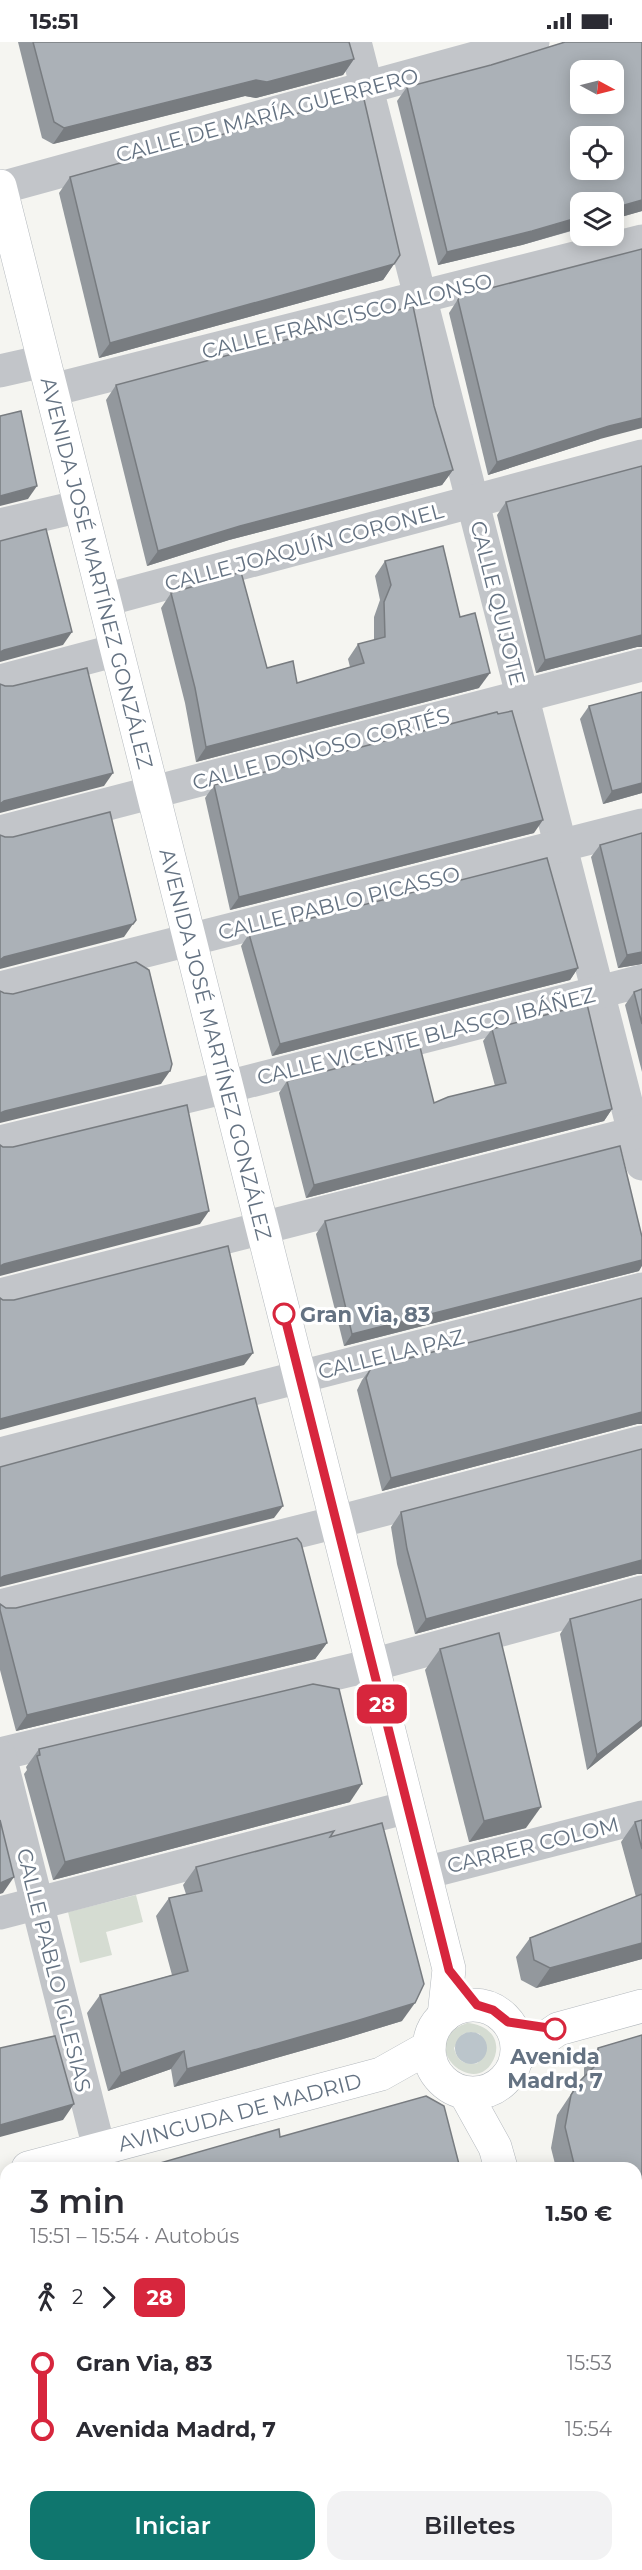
<!DOCTYPE html>
<html lang="es">
<head>
<meta charset="utf-8">
<style>
  body { margin:0; font-family:Montserrat,sans-serif; background:#f2f2f3; color:#2b2b33; height:100vh; display:flex; flex-direction:column; font-size:22px; white-space:nowrap }
  * { box-sizing:border-box; margin:0 }
  p { font-size:20px; color:#7c7c81 }
  .icon { flex:none; width:33px; height:33px; fill:none; stroke:currentColor; stroke-width:2; stroke-linecap:round; stroke-linejoin:round }
  .map { position:relative; flex:1; overflow:hidden }
  .sheet { position:absolute; left:0px; top:2120px; width:642px; height:410px; display:flex; flex-direction:column; background:#fff; border-radius:18px 18px 0 0; box-shadow:0 3px 15px #0003 }
  .sheet>* { flex:none }
  .badge { padding:0 12px; border-radius:9px; font-size:21px; line-height:39px }
  .needle { width:39px; rotate:97deg }
  .buttons { position:absolute; left:570px; top:18px; display:grid; gap:12px }
  .buttons a { display:grid; place-items:center; width:54px; height:54px; border-radius:12px; background:#fff; box-shadow:0 3px 15px #0003; font-size:30px }
  .map>.badge { position:absolute; translate:-50% -50%; box-shadow:0 0 0 3px #fff }
  .legs { display:flex; align-items:center; gap:9px; height:66px; padding:0 30px; font-size:20px }
  .legs p { margin-inline-start:auto }
  .headline { display:flex; align-items:center; justify-content:space-between; height:102px; padding:0 30px }
  h1 { font-size:33px; font-weight:600; line-height:45px }
  .action { display:flex; gap:12px; margin-top:auto; padding:12px 30px }
  .action a { flex:1; height:69px; border-radius:18px; background:#0f766e; color:#fff; font-size:24px; font-weight:600; line-height:69px; text-align:center }
  .action a+a { background:#f2f2f3; color:#2b2b33 }
  ul { padding:0 30px; list-style:none }
  li { display:flex; align-items:center; gap:21px; height:66px; font-size:22px }
  li i { display:grid; place-items:center; width:9px; height:100%; margin:0 8px; background:currentColor }
  li i::after { content:''; width:15px; height:15px; margin:-8px; border:4px solid; border-radius:50%; background:#fff }
  li p { margin-inline-start:auto }
  li:first-child i { background:linear-gradient(#0000 50%,currentColor 0) }
  li:last-child i { background:linear-gradient(currentColor 50%,#0000 0) }
  .status { display:flex; justify-content:space-between; align-items:center; height:42px; padding:0 30px; background:#fff; direction:ltr }
  .status svg { height:16px; fill:currentColor }
  .map>svg:first-child { display:block }
  .built { fill:#e5e6e4 }
  .green { fill:#d5dcd2; fill-rule:evenodd }
  .water { fill:#bbc5cb }
  .lines { fill:none; stroke-linecap:round; stroke-linejoin:round }
  .secondary-casing { stroke:#b4b9be; stroke-width:34 }
  .street { stroke:#c2c5c9; stroke-width:33 }
  .secondary { stroke:#fff; stroke-width:33 }
  .wall { fill:#93989d }
  .shaded-wall { fill:#787c80 }
  .building { fill:#abb1b7; stroke:#787c80; stroke-width:1.5; fill-rule:evenodd }
  .line-1-casing { stroke:#fff; stroke-width:14 }
  .line-1 { stroke:#d7263d; stroke-width:9 }
  .stop-1-dot { fill:#fff; stroke:#d7263d; stroke-width:3 }
  .labels { text-anchor:middle; dominant-baseline:central; stroke-width:6; stroke-linejoin:round; paint-order:stroke }
  .street-label { font-size:21px; fill:#647282; stroke:#fff }
  .stop-label { font-size:21px; font-weight:bold; fill:#647282; stroke:#fff; text-anchor:start }
</style>
</head>
<body>
<div class="status"><b>15:51</b><svg viewBox="0 0 49 12"><path d="M0 12V9h3v3zM5 12V6h3v6zM10 12V3h3v9zM15 12V0h3v12zM26 1h20v11H26zM47 4h2v5h-2z"/></svg></div>
<div class="map">
<svg width="642" height="2528" viewBox="0 0 642 2528">
  <rect width="100%" height="100%" fill="#f5f5f1"/>
  <path class="built" d="M6 2177V2523H551L552 2528H0V2178Z"/>
  <g class="green">
    <path d="M136 1853 143 1880 106 1890 112 1913 80 1921 68 1870Z"/>
    <path d="M467 1981C485 1982 501 1994 495 2014 478 2062 411 2001 467 1981ZM471 1990 480 1992 478 2021C465 2024 457 2019 454 2006L463 1992Z"/>
  </g>
  <circle class="water" cx="471" cy="2006" r="16"/>
  <g class="lines">
    <g class="secondary-casing">
      <g id="secondary">
        <path id="s1" d="M0 144 449 1927 444 1974"/>
        <circle cx="473" cy="2007" r="44"/>
        <path d="M517 2015 558 1987 642 1964"/>
        <path d="M465 2051 495 2105 501 2126"/>
        <path id="s2" d="M28 2126 381 2032 429 2005"/>
        <path d="M605 2523 606 2528"/>
      </g>
    </g>
    <g class="street">
      <path d="M355 0 642 1122"/>
      <path d="M0 146 533 0"/>
      <path d="M0 329 44 319"/>
      <path d="M52 348 642 199"/>
      <path d="M0 483 81 464"/>
      <path d="M105 558 642 414"/>
      <path d="M0 639 117 608"/>
      <path d="M0 790 642 623"/>
      <path d="M0 946 642 783"/>
      <path d="M0 1100 227 1045 642 939"/>
      <path d="M0 1253 642 1089"/>
      <path d="M0 1412 642 1247"/>
      <path d="M0 1564 337 1480 642 1400"/>
      <path d="M0 1712 372 1623 642 1550"/>
      <path d="M0 1714 104 2126"/>
      <path d="M425 1831 642 1775"/>
      <path d="M0 1871 408 1765"/>
    </g>
    <use href="#secondary" class="secondary"/>
  </g>
  <g class="wall">
    <path d="M18 0H349L354 17 343 33 256 56 245 54 53 102 42 96Z"/>
    <path d="M642 0V169L522 203 438 223 397 59 407 45Z"/>
    <path d="M70 135 394 222 383 238 99 316 59 151Z"/>
    <path d="M460 254 600 397 488 433 449 271Z"/>
    <path d="M116 343 434 364 453 428 442 443 229 498 147 524 106 358Z"/>
    <path d="M642 424V605H637L536 631 497 473 506 460Z"/>
    <path d="M385 519 460 575 479 646 196 720 185 661 161 566 171 551 267 626 297 641 350 625 348 617 358 602 374 598V575L380 558 375 534Z"/>
    <path d="M642 650V751L603 762 580 677 589 664Z"/>
    <path d="M214 743 534 791 230 868 205 756Z"/>
    <path d="M600 803 642 922 618 926 591 815Z"/>
    <path d="M249 892 578 926 570 938 272 1014 241 904Z"/>
    <path d="M642 947V1030L625 963 634 950Z"/>
    <path d="M492 987 612 1067 604 1079 306 1156 279 1051 287 1039 434 1061 495 1044 483 999Z"/>
    <path d="M325 1179 639 1229 344 1304 316 1192Z"/>
    <path d="M642 1256V1382H637L382 1449 357 1348 362 1338 371 1326Z"/>
    <path d="M401 1470 637 1532 415 1592 397 1522 391 1485Z"/>
    <path d="M642 1557V1684L587 1728 560 1592 570 1577Z"/>
    <path d="M0 1562 6 1566 327 1601 315 1617 16 1689 0 1628Z"/>
    <path d="M440 1607 526 1786 469 1800 425 1628Z"/>
    <path d="M39 1707 350 1760 53 1838 24 1732 27 1728 26 1725Z"/>
    <path d="M642 1778V1917L536 1946 521 1938 516 1915 530 1896 636 1855 621 1800 635 1780Z"/>
    <path d="M330 1795 402 1979 343 1997 174 2045 171 2027 108 2049 87 1971 100 1953 172 1933 156 1874 169 1856 186 1852 183 1843 196 1825Z"/>
    <path d="M642 1993V2155L636 2163V2126H556L551 2106 557 2073 579 2040 584 2034V2026L598 2006Z"/>
    <path d="M188 2523H285L288 2528H191Z"/>
    <path d="M326 2523H432L435 2528H329Z"/>
  </g>
  <g class="shaded-wall">
    <path d="M354 17 343 33 256 56 245 54 53 102 64 86 256 38Z"/>
    <path d="M642 158V169L614 177V166Z"/>
    <path d="M580 175V186L522 203 438 223 447 210Z"/>
    <path d="M394 222 383 238 99 316 110 301Z"/>
    <path d="M642 376V386L600 397 488 433 497 420 609 384Z"/>
    <path d="M453 428 442 443 229 498 147 524 158 509 240 484Z"/>
    <path d="M37 444 28 457 0 464V454Z"/>
    <path d="M72 590 63 603 0 620V610L4 608Z"/>
    <path d="M642 593V605H637L536 631 545 618Z"/>
    <path d="M490 631 479 646 196 720 206 705Z"/>
    <path d="M113 731 104 744 0 771V762L4 759Z"/>
    <path d="M642 741V751L603 762 612 749Z"/>
    <path d="M543 778 534 791 230 868 239 855Z"/>
    <path d="M133 882 124 895 0 927V918L4 915Z"/>
    <path d="M642 910V922L618 926 627 913Z"/>
    <path d="M578 926 570 938 272 1014 280 1002Z"/>
    <path d="M170 1029 161 1042 0 1081V1071L5 1069Z"/>
    <path d="M612 1067 604 1079 306 1156 314 1143Z"/>
    <path d="M209 1169 200 1182 0 1234V1224L4 1222Z"/>
    <path d="M642 1218V1224L639 1229 344 1304 352 1292Z"/>
    <path d="M253 1311 244 1323 0 1388V1377Z"/>
    <path d="M642 1370V1382H637L382 1449 391 1436Z"/>
    <path d="M283 1464 274 1476 0 1545V1536L4 1534Z"/>
    <path d="M642 1518V1532H637L415 1592 426 1577Z"/>
    <path d="M327 1601 315 1617 16 1689 27 1673Z"/>
    <path d="M642 1678V1684L587 1728 597 1713Z"/>
    <path d="M362 1742 350 1760 53 1838 65 1820Z"/>
    <path d="M541 1765 526 1786 469 1800 484 1779Z"/>
    <path d="M14 1835 3 1851 0 1852V1841Z"/>
    <path d="M642 1901V1917L536 1946 550 1926Z"/>
    <path d="M415 1961 402 1979 343 1997 174 2045 187 2027Z"/>
    <path d="M184 2009 171 2027 108 2049 121 2031Z"/>
    <path d="M74 2062 63 2078 0 2095V2083Z"/>
    <path d="M642 2145V2155L636 2163V2147Z"/>
  </g>
  <g class="building">
    <path d="M33 0H349L354 17 267 40 256 38 64 86 54 80Z"/>
    <path d="M565 0H642V158L614 166V160H580V175L532 189 447 210 407 45 491 23ZM580 28H614V62H580ZM580 94H614V128H580Z"/>
    <path d="M363 53 400 213 394 222 110 301 70 135Z"/>
    <path d="M642 207V376L609 384 497 420 458 258 460 254Z"/>
    <path d="M413 264 434 364 453 428 240 484 158 509 116 343Z"/>
    <path d="M21 369 37 444 0 454V374Z"/>
    <path d="M642 424V593L545 618 506 460Z"/>
    <path d="M46 487 72 590 4 608 0 610V499Z"/>
    <path d="M443 504 460 575 475 571 490 631 206 705 195 646 171 551 241 530 267 626 293 619 297 641 364 621 358 602 385 595 384 560 391 543 385 519Z"/>
    <path d="M87 626 113 731 4 759 0 762V642L5 644H13Z"/>
    <path d="M642 650V741L612 749 589 664Z"/>
    <path d="M512 669 543 778 239 855 214 743 497 670 498 672Z"/>
    <path d="M110 770 136 878 133 882 4 915 0 918V793L5 795H13Z"/>
    <path d="M642 791V910L627 913 600 803Z"/>
    <path d="M547 816 578 926 280 1002 249 892Z"/>
    <path d="M136 920 149 928 172 1022 170 1029 5 1069 0 1071V949L4 951 13 952Z"/>
    <path d="M642 947V982L634 950Z"/>
    <path d="M587 962 612 1067 314 1143 287 1039 420 1005 434 1061 448 1055 506 1041 492 987Z"/>
    <path d="M187 1063 209 1169 4 1222 0 1224V1103L3 1105H13Z"/>
    <path d="M620 1104 642 1195V1218L352 1292 325 1179Z"/>
    <path d="M228 1204 253 1311 0 1377V1256L3 1258H14Z"/>
    <path d="M642 1256V1370L391 1436 366 1336 371 1326Z"/>
    <path d="M255 1356 283 1464 4 1534 0 1536V1425Z"/>
    <path d="M642 1407V1518L426 1577 407 1507 401 1470Z"/>
    <path d="M297 1496 301 1501 327 1601 27 1673 0 1568V1562L6 1566H16Z"/>
    <path d="M642 1557V1678L597 1713 570 1577Z"/>
    <path d="M499 1591 541 1765 484 1779 440 1607Z"/>
    <path d="M313 1642 339 1647 362 1742 65 1820 37 1714 40 1713 39 1707Z"/>
    <path d="M0 1778 14 1835 0 1841Z"/>
    <path d="M642 1778V1807L635 1780Z"/>
    <path d="M382 1781 424 1942 415 1961 356 1979 187 2027 184 2009 121 2031 100 1953 188 1929 169 1856 202 1849 196 1825 334 1789 330 1795Z"/>
    <path d="M642 1852V1901L550 1926 534 1918 530 1896Z"/>
    <path d="M642 1993V2145L636 2147V2126H575L565 2085 571 2053 579 2040 599 2020 598 2006Z"/>
    <path d="M55 1994 74 2062 0 2083V2006Z"/>
    <path d="M426 2054 444 2064 460 2126H153V2123L279 2087 280 2095Z"/>
    <path d="M211 2523H285L288 2528H215Z"/>
    <path d="M347 2523H432L435 2528H350Z"/>
  </g>
  <g class="lines">
    <g class="line-1-casing">
      <path id="line-1" d="M284 1272 449 1928 477 1963 493 1968 508 1980 555 1987"/>
    </g>
    <use href="#line-1" class="line-1"/>
  </g>
  <g class="stop-1-dot">
    <circle cx="284" cy="1272" r="10"/>
    <circle cx="555" cy="1987" r="10"/>
  </g>
  <g class="labels">
    <g class="street-label">
      <text transform="translate(267 73) rotate(-15)">CALLE DE MARÍA GUERRERO</text>
      <text transform="translate(347 274) rotate(-14)">CALLE FRANCISCO ALONSO</text>
      <text transform="translate(304 505) rotate(-15)">CALLE JOAQUÍN CORONEL</text>
      <text stroke="none"><textPath href="#s1" startOffset="399">AVENIDA JOSÉ MARTÍNEZ GONZÁLEZ</textPath></text>
      <text transform="translate(498 561) rotate(76)">CALLE QUIJOTE</text>
      <text transform="translate(321 707) rotate(-15)">CALLE DONOSO CORTÉS</text>
      <text transform="translate(339 861) rotate(-14)">CALLE PABLO PICASSO</text>
      <text transform="translate(426 994) rotate(-14)">CALLE VICENTE BLASCO IBÁÑEZ</text>
      <text stroke="none"><textPath href="#s1" startOffset="885">AVENIDA JOSÉ MARTÍNEZ GONZÁLEZ</textPath></text>
      <text transform="translate(391 1312) rotate(-14)">CALLE LA PAZ</text>
      <text transform="translate(533 1803) rotate(-14)">CARRER COLOM</text>
      <text transform="translate(54 1928) rotate(76)">CALLE PABLO IGLESIAS</text>
      <text stroke="none"><textPath href="#s2" startOffset="219">AVINGUDA DE MADRID</textPath></text>
    </g>
    <g class="stop-label">
      <text x="300" y="1272">Gran Via, 83</text>
      <text x="555" y="2014" text-anchor="middle">Avenida<tspan x="555" dy="24">Madrd, 7</tspan></text>
    </g>
  </g>
</svg>
<div class="buttons">
<a><svg class="needle" viewBox="-14 -14 28 28"><path d="M0-13l5 13h-10z" fill="#e53935"/><path d="M0 13l5-13h-10z" fill="#7c7c81"/></svg></a>
<a><svg class="icon" aria-label="locate" viewBox="0 0 24 24"><circle cx="12" cy="12" r="6"/><path d="M12 2v4M12 18v4M2 12h4M18 12h4"/></svg></a>
<a><svg class="icon" aria-label="layers" viewBox="0 0 24 24"><path d="M12 4l9 5-9 5-9-5zM3 14l9 5 9-5"/></svg></a>
</div>
<b class="badge" style="left:382px;top:1662px;background:#d7263d;color:#fff">28</b>
<section class="sheet">
<div class="headline"><div><h1>3 min</h1><p>15:51 – 15:54 · Autobús</p></div><b>1.50 €</b></div>
<div class="legs"><svg class="icon" aria-label="walk" viewBox="0 0 24 24"><circle cx="13" cy="4" r="2"/><path d="M13 8l-2 6 4 7M11 14l-3 7M7 12l3-4h3l4 4"/></svg>2<svg class="icon" aria-label="forward" viewBox="0 0 24 24"><path d="M9 5l7 7-7 7"/></svg><b class="badge" style="background:#d7263d;color:#fff">28</b></div>
<ul>
<li><i style="color:#d7263d"></i><b>Gran Via, 83</b><p>15:53</p></li>
<li><i style="color:#d7263d"></i><b>Avenida Madrd, 7</b><p>15:54</p></li>
</ul>
<div class="action"><a>Iniciar</a><a>Billetes</a></div>
</section>
</div>
</body>
</html>
